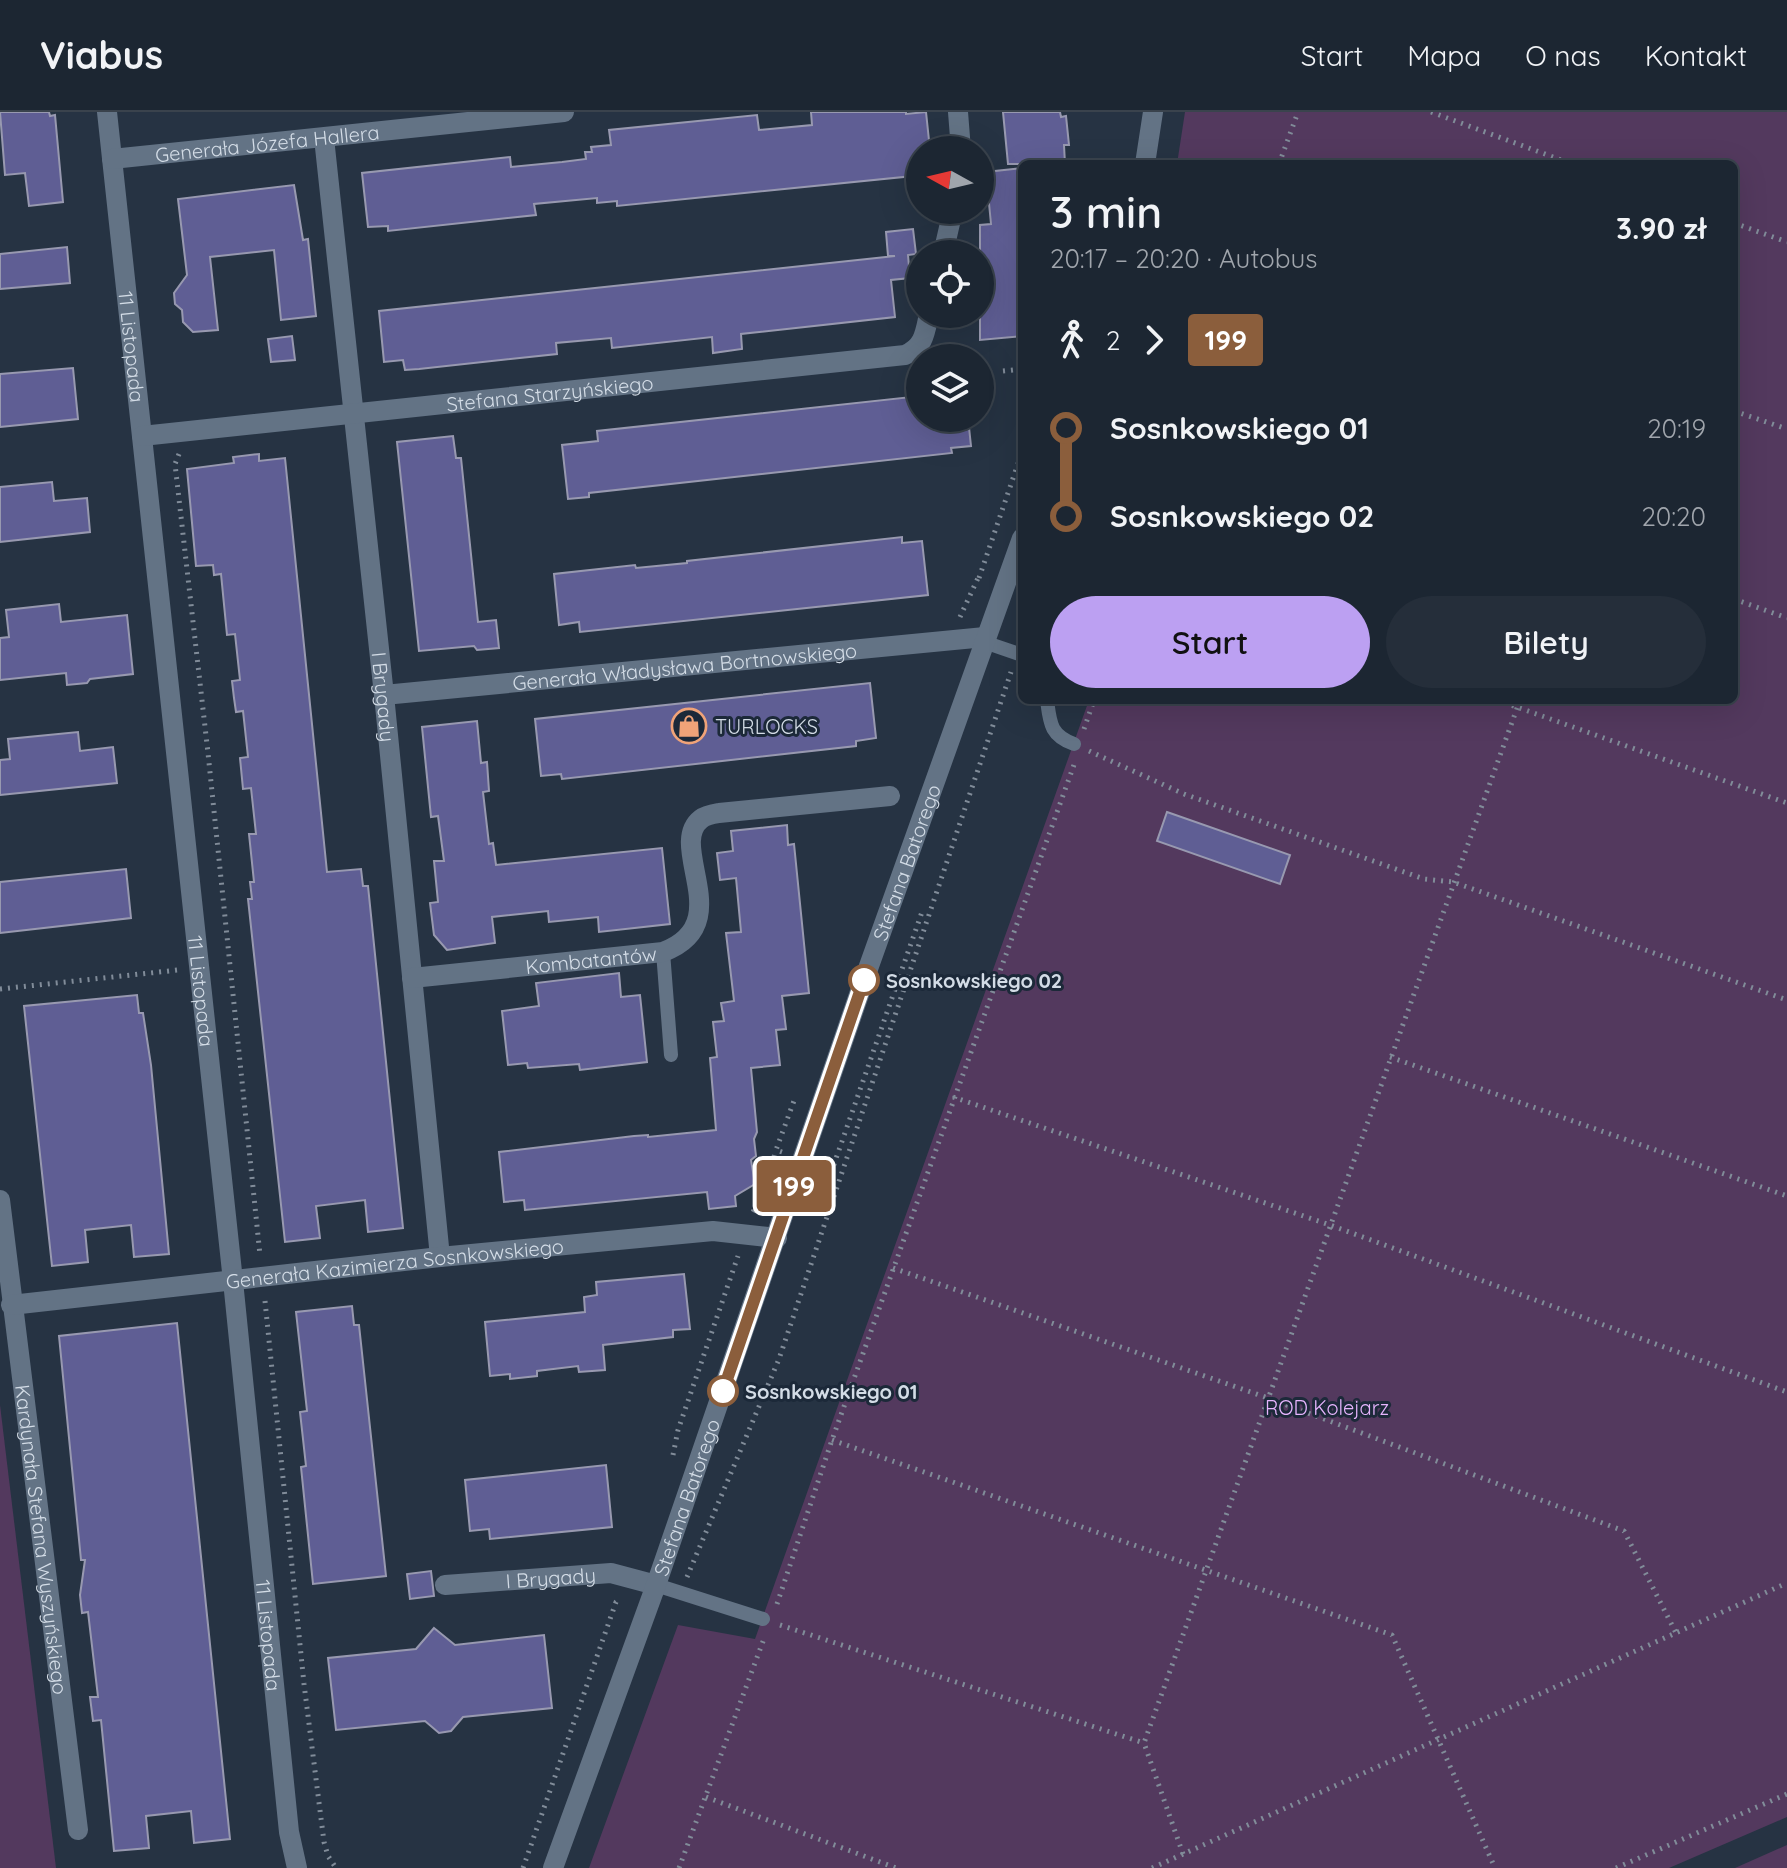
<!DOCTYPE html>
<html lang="pl">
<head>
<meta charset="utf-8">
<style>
  body { margin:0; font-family:Quicksand,sans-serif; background:#252e3a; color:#f1f3f6; height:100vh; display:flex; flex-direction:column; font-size:30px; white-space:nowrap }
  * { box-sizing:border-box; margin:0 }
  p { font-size:26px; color:#a0a5ac }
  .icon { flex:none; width:44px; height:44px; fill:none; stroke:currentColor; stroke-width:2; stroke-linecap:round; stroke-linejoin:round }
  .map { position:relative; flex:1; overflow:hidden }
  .sheet { position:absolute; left:1018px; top:48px; width:720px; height:544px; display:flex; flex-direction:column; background:#1c2632; border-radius:12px; box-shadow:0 8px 32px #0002,0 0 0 2px #3a434d }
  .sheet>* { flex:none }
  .badge { padding:0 16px; border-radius:6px; font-size:28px; line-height:52px }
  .needle { width:52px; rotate:278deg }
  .fabs { position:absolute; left:906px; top:24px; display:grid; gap:16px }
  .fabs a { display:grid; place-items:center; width:88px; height:88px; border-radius:50%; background:#1c2632; box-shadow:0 8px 32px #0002,0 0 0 2px #3a434d; font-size:40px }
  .map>.badge { position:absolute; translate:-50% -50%; box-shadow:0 0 0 4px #fff }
  .legs { display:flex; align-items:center; gap:12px; height:88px; padding:0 32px; font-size:26px }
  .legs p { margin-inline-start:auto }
  .summary { display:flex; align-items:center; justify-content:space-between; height:136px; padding:0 32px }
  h1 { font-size:44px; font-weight:600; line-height:60px }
  .button { display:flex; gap:16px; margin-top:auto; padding:16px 32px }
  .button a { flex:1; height:92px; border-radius:48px; background:#bca0f2; color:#111; font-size:32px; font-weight:600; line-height:92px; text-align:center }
  .button a+a { background:#252e3a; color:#f1f3f6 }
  ul { padding:0 32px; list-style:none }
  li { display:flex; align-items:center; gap:28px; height:88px; font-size:30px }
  li i { display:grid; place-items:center; width:12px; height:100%; margin:0 10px; background:currentColor }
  li i::after { content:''; width:20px; height:20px; margin:-10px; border:6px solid; border-radius:50%; background:#1c2632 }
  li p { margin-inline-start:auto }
  li:first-child i { background:linear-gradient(#0000 50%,currentColor 0) }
  li:last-child i { background:linear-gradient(currentColor 50%,#0000 0) }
  header { display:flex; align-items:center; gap:48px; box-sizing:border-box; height:112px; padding:0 40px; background:#1c2632; border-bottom:2px solid #3a434d }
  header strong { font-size:38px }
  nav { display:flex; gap:44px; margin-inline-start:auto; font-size:28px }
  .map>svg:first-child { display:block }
  .green { fill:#53395e }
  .building { fill:#5f5e94; stroke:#9899b0; stroke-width:2 }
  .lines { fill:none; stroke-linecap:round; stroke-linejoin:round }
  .path { stroke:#818c99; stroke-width:5; stroke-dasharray:2 6; stroke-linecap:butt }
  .service { stroke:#637385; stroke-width:14 }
  .minor { stroke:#637385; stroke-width:20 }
  .tertiary { stroke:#637385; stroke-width:20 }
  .line-1-casing { stroke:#fff; stroke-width:18 }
  .line-1 { stroke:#8b5e3c; stroke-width:12 }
  .stop-1-dot { fill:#fff; stroke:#8b5e3c; stroke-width:4 }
  .labels { text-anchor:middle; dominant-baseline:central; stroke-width:6; stroke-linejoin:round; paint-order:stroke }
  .street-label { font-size:20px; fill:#d3dce6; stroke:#1c2939 }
  .poi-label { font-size:20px; fill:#d3dce6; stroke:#1c2939; text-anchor:start }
  .stop-label { font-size:20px; font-weight:bold; fill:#d3dce6; stroke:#1c2939; text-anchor:start }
  .park-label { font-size:20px; fill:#e7b4fe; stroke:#1c2939 }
</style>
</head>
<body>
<header>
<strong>Viabus</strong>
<nav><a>Start</a><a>Mapa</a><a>O nas</a><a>Kontakt</a></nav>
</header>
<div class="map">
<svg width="1787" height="1756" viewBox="0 0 1787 1756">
  <rect width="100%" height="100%" fill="#263343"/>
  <g class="green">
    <path d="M1185 0H1787V1705L1669 1756H589L678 1513 755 1527 1089 588H1734V52H1177Z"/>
    <path d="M0 1293 56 1756H0Z"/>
    <path d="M1787 1733V1756H1735Z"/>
  </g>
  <g class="building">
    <path d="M0 0H49L50 4 55 3 63 90 29 94 25 61 5 63Z"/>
    <path d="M811 0H906V2L926 0 930 38H920V57L912 58 913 64 617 94V89L597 91V86L534 92 536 103 388 119V114L368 115 362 61 510 45 511 55 562 50 586 47 585 40H592L591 35 611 33 609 18 757 3 759 18 812 13Z"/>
    <path d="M1003 0H1060L1061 5 1066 4 1069 33H1064L1065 52H1008Z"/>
    <path d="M1022 56V224L980 228V113L991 112 986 60Z"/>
    <path d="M294 73 303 128 308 127 316 204 281 208 274 138 210 145 218 218 193 220 183 210 182 198 175 192 174 181 187 163 178 87Z"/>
    <path d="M913 117 916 142 908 143 910 166 891 168 895 205 741 222 742 237 713 241 712 225 612 236 611 226 556 231 557 242 419 257 405 258 403 248 384 250 379 199 895 144H888L886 120Z"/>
    <path d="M67 135 70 171 0 177V142Z"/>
    <path d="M292 224 295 248 271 250 268 227Z"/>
    <path d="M73 256 78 307 0 315V262Z"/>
    <path d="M911 285 912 295 920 294V306H968L971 334 951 336 952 341 589 381V385L568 387 562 333 598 329 597 319Z"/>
    <path d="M453 324 456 346H461L478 510 496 508 499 536 477 538 474 534 419 539 397 330Z"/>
    <path d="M259 342V349L285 346 327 760 361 757 363 774H368L403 1116 368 1120 365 1088 316 1094 320 1126 285 1130 248 787H252L250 770H254L249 722H256L251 676 243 677 240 646 248 645 243 599 236 600 234 586 232 569 240 568 235 522 227 523 221 462 214 463 213 453 196 454 187 357 234 351 233 345Z"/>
    <path d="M52 370 54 389 87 386 90 420 0 430V375Z"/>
    <path d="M902 425V431L922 429 928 483 580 520 579 510 559 513 554 462 635 453 636 456 687 451V449Z"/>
    <path d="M59 492 61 510 127 503 133 562 90 567 87 571 67 573 66 561 0 568V526L9 525 6 498Z"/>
    <path d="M870 571 876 626 856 629V634L562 667 561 662 541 664 535 607Z"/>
    <path d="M477 609 481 651 487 650 489 679 483 680 489 732 493 731 496 753 662 736 670 812 599 820 598 805 549 810 548 799 492 805 495 831 447 838 434 823 430 791 438 790 434 749H444L438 704 431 705 422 615Z"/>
    <path d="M78 620 80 639 113 635 117 671 0 683V648L10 647 8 627Z"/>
    <path d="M1167 700 1290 743 1280 772 1157 729Z"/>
    <path d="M787 713 788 733 794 732 809 881 782 884 786 917 776 918 780 953 751 956 757 1020 754 1027 756 1044 751 1048 755 1072 735 1084 736 1094 709 1097 707 1080 525 1098 524 1088 504 1090 499 1040 634 1024 648 1023V1025L716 1018 710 946 717 945 713 910 724 909 721 891 734 889 726 821 741 820 736 766 720 768 717 741 733 739 731 719Z"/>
    <path d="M126 757 131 806 0 821V770Z"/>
    <path d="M619 861 621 885 640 883 647 950 580 958 579 952 528 956 527 951 508 953 502 899 539 894 536 871Z"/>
    <path d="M137 883 139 901H143L151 953 169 1142 134 1145 131 1113 85 1118 88 1150 52 1154 24 894Z"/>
    <path d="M684 1162 690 1217 673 1218V1225L603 1233 605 1258 579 1260 578 1254 537 1259V1264L510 1267V1262L490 1264 485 1210 585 1200 584 1185 597 1183 596 1170Z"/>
    <path d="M352 1194 354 1213H359L386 1464 313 1472 301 1355 306 1354 300 1300 307 1299 296 1200Z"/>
    <path d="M177 1211 230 1727 194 1731 191 1699 146 1704 149 1736 114 1739 101 1608 93 1609 90 1585H98L88 1500 82 1501 80 1483 85 1448H81L59 1224Z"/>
    <path d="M606 1353 612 1415 490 1427 489 1417 470 1419 465 1368Z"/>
    <path d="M431 1459 434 1484 410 1487 407 1462Z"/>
    <path d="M434 1516 455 1533 544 1523 552 1596 463 1605 451 1619 439 1621 425 1609 336 1618 328 1546 416 1537Z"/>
  </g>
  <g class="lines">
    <g class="path">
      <path d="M1431 0 1572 52"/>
      <path d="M1279 52 1298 0"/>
      <path d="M1734 111 1787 130"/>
      <path d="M1003 259 1022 257"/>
      <path d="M1734 299 1787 317"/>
      <path d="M179 342 175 352 208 641 260 1143"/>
      <path d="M979 466 1022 340"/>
      <path d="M1734 487 1787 506"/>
      <path d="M960 505 978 466"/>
      <path d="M1497 588 1787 691"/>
      <path d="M1084 617 1094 588"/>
      <path d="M1089 639 1184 682 1424 767 1453 770 1787 888"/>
      <path d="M0 877 178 858"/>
      <path d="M1390 945 1787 1084"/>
      <path d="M953 985 1330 1113 1787 1280"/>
      <path d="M782 1040 776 1038 795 986"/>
      <path d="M822 1054 832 1058 922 800"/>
      <path d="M767 1068 776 1038"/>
      <path d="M753 1100 763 1081"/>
      <path d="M893 1156 1268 1286 1624 1419 1676 1521"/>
      <path d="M265 1189 304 1572 324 1730 328 1744 336 1756"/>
      <path d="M832 1328 1392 1523 1495 1756"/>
      <path d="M673 1343 678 1318 738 1144"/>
      <path d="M687 1465 779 1247 1011 560"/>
      <path d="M777 1492 832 1328 1075 650"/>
      <path d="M780 1513 1144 1631"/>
      <path d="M706 1685 896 1756"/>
      <path d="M1183 1742 1144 1631 1520 588"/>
      <path d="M523 1756 616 1490 620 1487"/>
      <path d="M679 1756 765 1524"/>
      <path d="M1152 1756 1787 1471"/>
      <path d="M1616 1756 1787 1682"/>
    </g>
    <g class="service">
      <path d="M915 239 942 246"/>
      <path d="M980 259 984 261"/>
      <path d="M984 530 1022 543"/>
      <path d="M1047 588C1050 611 1050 623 1074 632"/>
      <path d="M663 840 671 943"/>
      <path d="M656 1473 763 1507"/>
    </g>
    <g class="minor">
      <path id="s1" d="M107 0 233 1169 289 1720 297 1756"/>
      <path d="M958 0 961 38"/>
      <path id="s2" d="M324 26 384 583 440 1145"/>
      <path id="s3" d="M112 47 564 0"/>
      <path d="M943 142 953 98"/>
      <path id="s4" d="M142 324 905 243C924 235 925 221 929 202"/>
      <path id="s5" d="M384 583 985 525"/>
      <path id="s6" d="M412 866 663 840C739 812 666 734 701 707 706 703 713 702 719 701L890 684"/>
      <path id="s7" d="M0 1088 78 1718"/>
      <path id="s8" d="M11 1193 440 1145 713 1119 777 1126"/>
      <path id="s9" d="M445 1473 611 1461 656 1473"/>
    </g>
    <g class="tertiary">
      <path d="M1145 52 1153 0"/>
      <path id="s10" d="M553 1756 656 1473 864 868 1022 426"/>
    </g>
  </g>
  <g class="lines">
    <g class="line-1-casing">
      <path id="line-1" d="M723 1279 864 868"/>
    </g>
    <use href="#line-1" class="line-1"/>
  </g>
  <defs>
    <g id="shop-ring" transform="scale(1.8)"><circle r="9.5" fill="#1c2939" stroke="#f0a378" stroke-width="1.5"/><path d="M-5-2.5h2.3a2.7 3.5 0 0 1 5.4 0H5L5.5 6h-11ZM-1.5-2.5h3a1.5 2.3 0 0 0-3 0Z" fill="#f0a378"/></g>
  </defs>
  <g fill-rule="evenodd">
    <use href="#shop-ring" x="689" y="614"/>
  </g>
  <g class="stop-1-dot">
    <circle cx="864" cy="868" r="14"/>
    <circle cx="723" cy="1279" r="14"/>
  </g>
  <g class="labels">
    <g class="street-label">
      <text stroke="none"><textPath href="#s3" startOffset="156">Generała Józefa Hallera</textPath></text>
      <text stroke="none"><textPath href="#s1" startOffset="236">11 Listopada</textPath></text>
      <text stroke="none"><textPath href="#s4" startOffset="410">Stefana Starzyńskiego</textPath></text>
      <text stroke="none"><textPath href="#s5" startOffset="302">Generała Władysława Bortnowskiego</textPath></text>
      <text stroke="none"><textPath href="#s2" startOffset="562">I Brygady</textPath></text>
      <text stroke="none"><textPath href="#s10" startOffset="1066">Stefana Batorego</textPath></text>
      <text stroke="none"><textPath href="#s6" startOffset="180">Kombatantów</textPath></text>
      <text stroke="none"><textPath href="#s1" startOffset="884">11 Listopada</textPath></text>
      <text stroke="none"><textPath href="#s8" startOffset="386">Generała Kazimierza Sosnkowskiego</textPath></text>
      <text stroke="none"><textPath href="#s10" startOffset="394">Stefana Batorego</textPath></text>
      <text stroke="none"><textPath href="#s7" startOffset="342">Kardynała Stefana Wyszyńskiego</textPath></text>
      <text stroke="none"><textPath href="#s9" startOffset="106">I Brygady</textPath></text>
      <text stroke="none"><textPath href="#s1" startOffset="1532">11 Listopada</textPath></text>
    </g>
    <g class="poi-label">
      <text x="715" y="614">TURLOCKS</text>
    </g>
    <g class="stop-label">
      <text x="886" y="868">Sosnkowskiego 02</text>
      <text x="745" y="1279">Sosnkowskiego 01</text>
    </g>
    <g class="park-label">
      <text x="1327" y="1295">ROD Kolejarz</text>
    </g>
  </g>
</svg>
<div class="fabs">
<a><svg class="needle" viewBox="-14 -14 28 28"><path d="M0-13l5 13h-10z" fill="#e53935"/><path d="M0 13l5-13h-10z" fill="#a0a5ac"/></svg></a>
<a><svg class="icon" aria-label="locate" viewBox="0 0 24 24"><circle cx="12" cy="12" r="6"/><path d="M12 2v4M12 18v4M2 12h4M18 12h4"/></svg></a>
<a><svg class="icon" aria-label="layers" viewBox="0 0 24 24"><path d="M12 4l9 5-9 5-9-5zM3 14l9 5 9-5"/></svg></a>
</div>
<b class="badge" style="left:794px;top:1074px;background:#8b5e3c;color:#fff">199</b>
<section class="sheet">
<div class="summary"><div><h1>3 min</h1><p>20:17 – 20:20 · Autobus</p></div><b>3.90 zł</b></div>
<div class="legs"><svg class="icon" aria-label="walk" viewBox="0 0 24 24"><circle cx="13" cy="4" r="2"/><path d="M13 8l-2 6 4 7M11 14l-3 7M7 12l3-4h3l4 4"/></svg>2<svg class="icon" aria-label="forward" viewBox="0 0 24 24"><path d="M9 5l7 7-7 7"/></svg><b class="badge" style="background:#8b5e3c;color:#fff">199</b></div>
<ul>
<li><i style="color:#8b5e3c"></i><b>Sosnkowskiego 01</b><p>20:19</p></li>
<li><i style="color:#8b5e3c"></i><b>Sosnkowskiego 02</b><p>20:20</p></li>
</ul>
<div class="button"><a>Start</a><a>Bilety</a></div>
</section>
</div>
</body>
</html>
